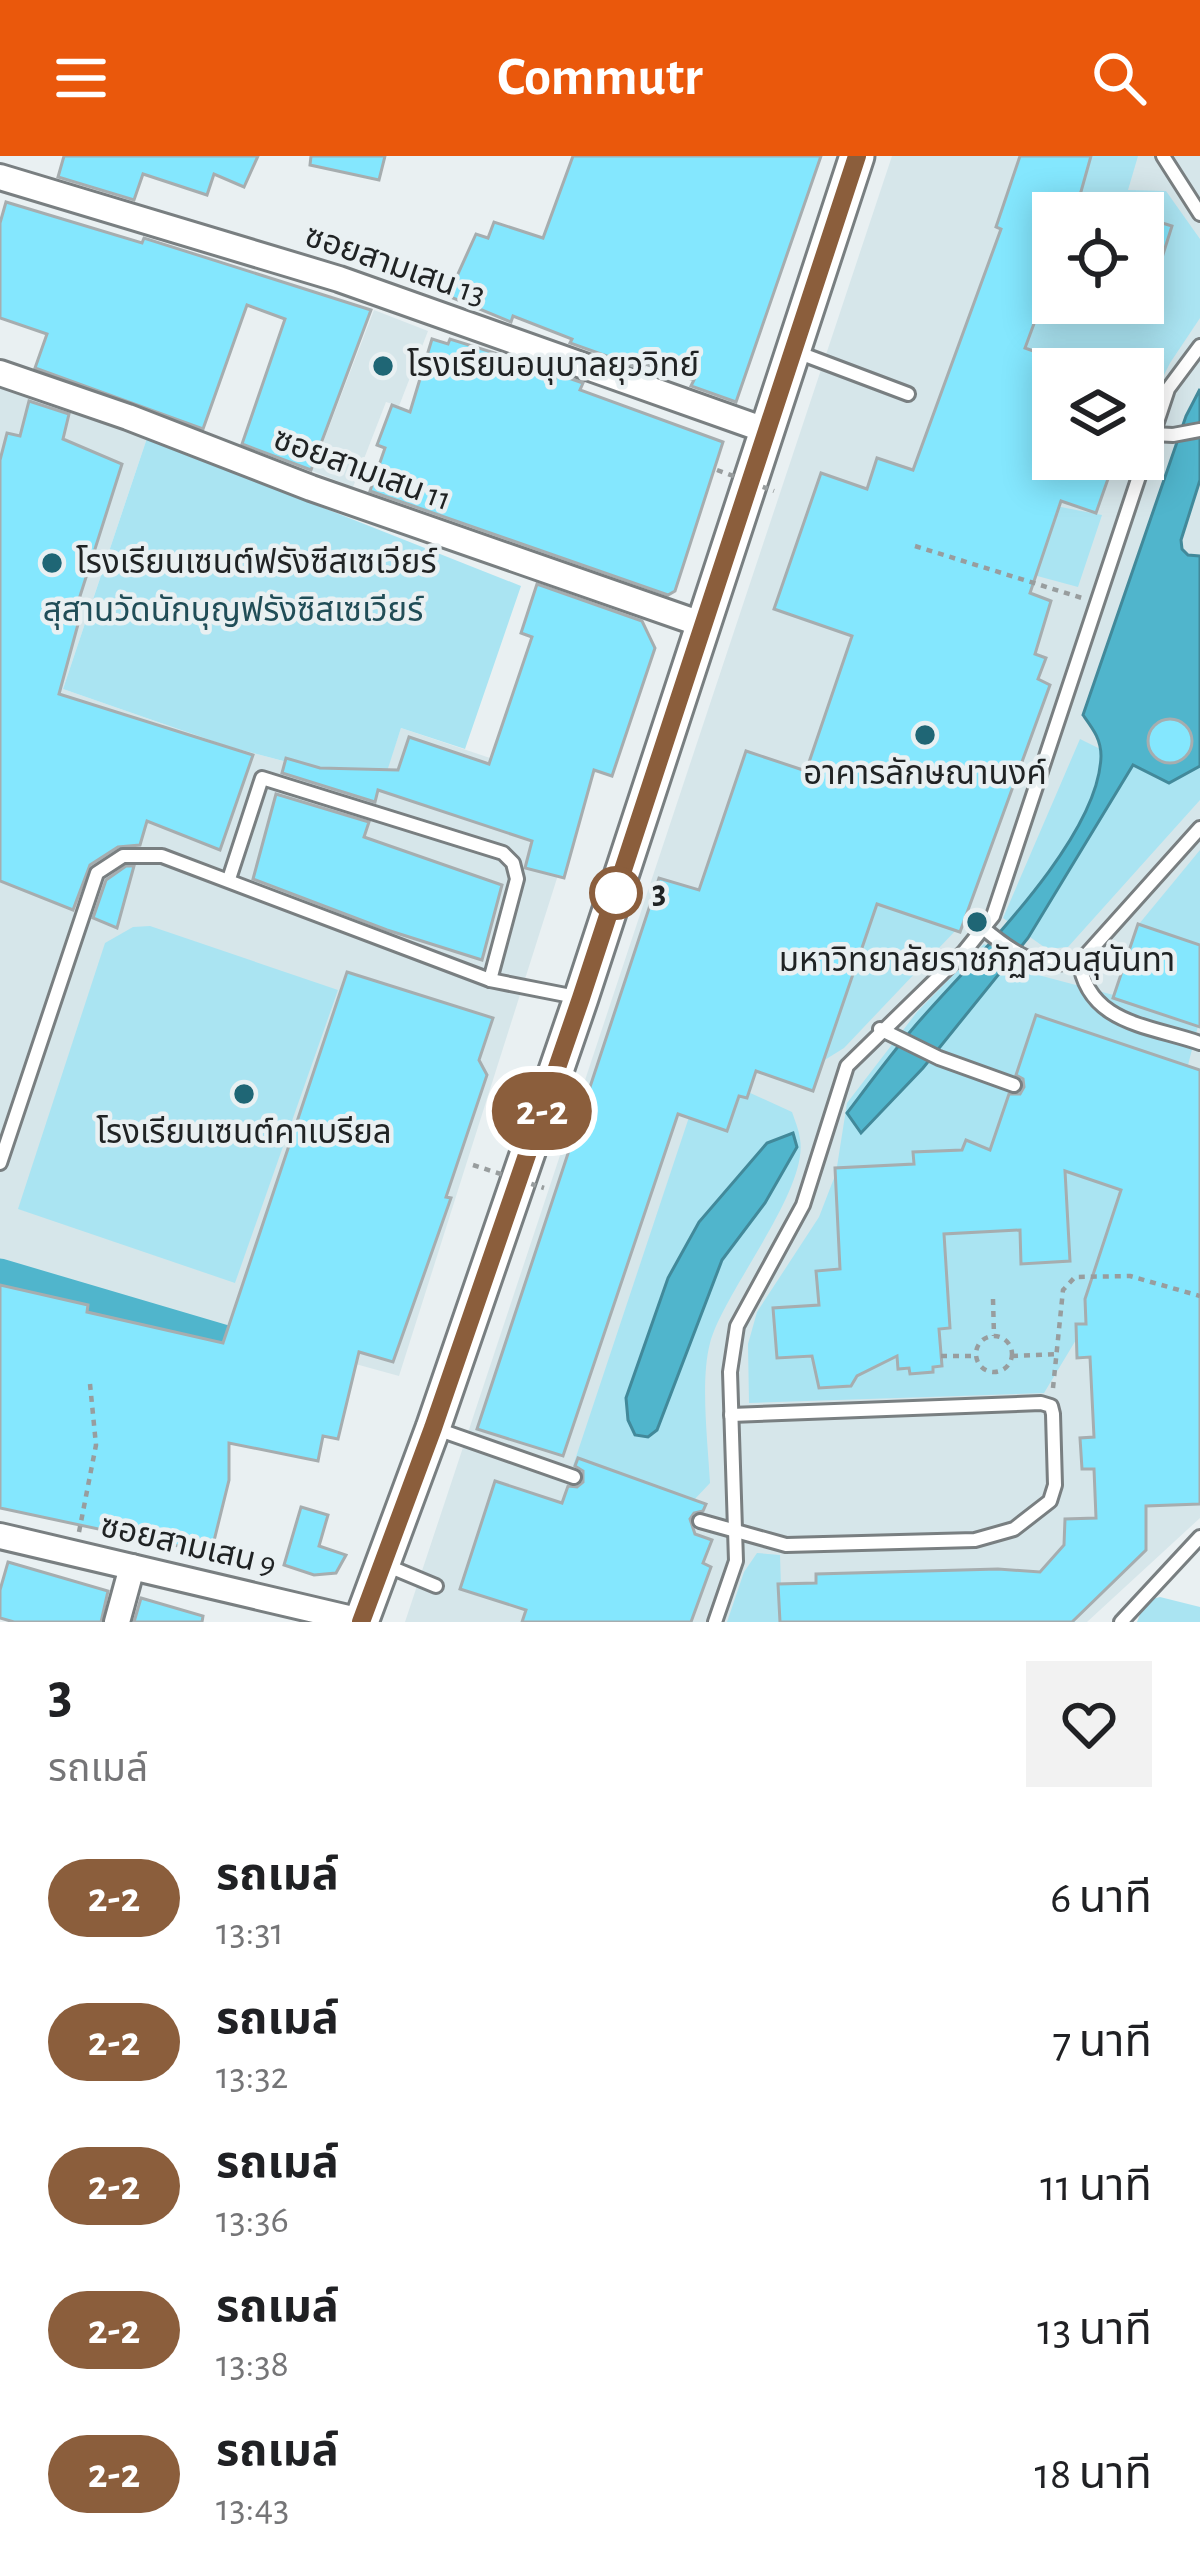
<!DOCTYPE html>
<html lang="th">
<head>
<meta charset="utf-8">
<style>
  body { margin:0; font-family:"Alegreya Sans","Noto Sans Thai",sans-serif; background:#f2f2f2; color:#202124; height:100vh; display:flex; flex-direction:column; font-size:45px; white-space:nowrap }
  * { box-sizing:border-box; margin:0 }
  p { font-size:39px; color:#757577 }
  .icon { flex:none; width:66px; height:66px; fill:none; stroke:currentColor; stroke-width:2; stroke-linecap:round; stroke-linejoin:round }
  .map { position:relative; height:1466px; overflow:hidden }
  .side { display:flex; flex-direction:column; background:#fff; flex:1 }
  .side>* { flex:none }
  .badge { padding:0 24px; border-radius:39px; font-size:42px; line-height:78px }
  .buttons { position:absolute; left:1032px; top:36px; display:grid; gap:24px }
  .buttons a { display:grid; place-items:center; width:132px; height:132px; border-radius:0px; background:#fff; box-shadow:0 6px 30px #0003; font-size:60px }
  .map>.badge { position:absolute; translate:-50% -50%; box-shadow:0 0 0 6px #fff }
  .round { display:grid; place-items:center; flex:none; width:126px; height:126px; border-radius:0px; background:#f2f2f2 }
  .summary { display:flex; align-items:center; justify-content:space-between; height:204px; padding:0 48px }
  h1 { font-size:57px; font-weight:600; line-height:90px }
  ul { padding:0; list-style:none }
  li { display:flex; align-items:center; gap:36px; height:144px; padding:0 48px }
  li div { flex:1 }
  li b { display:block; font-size:45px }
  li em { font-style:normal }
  li .badge { min-width:132px; font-weight:700; text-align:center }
  header { display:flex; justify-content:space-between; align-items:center; height:156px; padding:0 48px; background:#ea580c; color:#fff; font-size:54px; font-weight:600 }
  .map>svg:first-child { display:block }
  .built { fill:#d6e6ea; fill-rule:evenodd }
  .green { fill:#aae4f2 }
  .water { fill:#50b5cc; stroke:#42899a; stroke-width:3 }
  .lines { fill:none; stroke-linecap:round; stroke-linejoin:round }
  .canal { stroke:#50b5cc; stroke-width:27 }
  .building { fill:#84e7fe; stroke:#a6adaf; stroke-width:3 }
  .lane-casing { stroke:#797f81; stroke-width:18 }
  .street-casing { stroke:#797f81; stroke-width:30 }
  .secondary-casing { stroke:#797f81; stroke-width:39 }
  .path { stroke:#989d9e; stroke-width:4.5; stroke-dasharray:6 6; stroke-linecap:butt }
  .lane { stroke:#fff; stroke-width:12 }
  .street { stroke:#fff; stroke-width:24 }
  .secondary { stroke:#fff; stroke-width:33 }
  .path-bridge { stroke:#989d9e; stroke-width:4.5; stroke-dasharray:6 6; stroke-linecap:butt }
  .line-casing { stroke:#fff; stroke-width:27 }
  .line { stroke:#8b5e3c; stroke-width:18 }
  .poi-dot { fill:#1f6675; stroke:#e9f0f2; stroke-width:4.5 }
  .stop-dot { fill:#fff; stroke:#8b5e3c; stroke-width:6 }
  .labels { text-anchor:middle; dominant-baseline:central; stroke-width:9; stroke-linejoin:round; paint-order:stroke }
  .street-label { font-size:33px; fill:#202324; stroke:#e9f0f2 }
  .poi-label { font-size:33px; fill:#202324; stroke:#e9f0f2 }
  .park-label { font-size:33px; fill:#204d57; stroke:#e9f0f2 }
  .stop-label { font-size:33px; font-weight:bold; fill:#202324; stroke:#e9f0f2; text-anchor:start }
</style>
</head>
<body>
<header><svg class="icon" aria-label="menu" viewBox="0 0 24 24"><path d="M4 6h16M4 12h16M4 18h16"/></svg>Commutr<svg class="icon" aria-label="search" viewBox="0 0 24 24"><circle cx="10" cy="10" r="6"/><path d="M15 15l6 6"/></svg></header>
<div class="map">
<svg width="1200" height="1466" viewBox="0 0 1200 1466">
  <rect width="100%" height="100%" fill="#e9f0f2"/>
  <g class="built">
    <path d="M892 0H1200V1362L1087 1466H405ZM1053 57H1143V147H1053ZM1053 213H1143V303H1053Z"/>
    <path d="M374 154 428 175 399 250 386 246 353 331 312 315Z"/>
    <path d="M0 230 147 282 63 533 230 591 381 631 401 572 585 634 399 1220 0 1110Z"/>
  </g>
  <g class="green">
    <path d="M1083 0H1138L1128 34 1166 35 1200 83V162L1170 207 1143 261V213H1053L991 262 1053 85V147H1143V57H1063Z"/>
    <path d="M147 282 521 430 465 593 401 572 382 631 230 591 63 533Z"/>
    <path d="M973 334 1102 359 1078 431 956 398Z"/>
    <path d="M1080 583 1169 627 1200 610V644L1068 791 1047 793 1003 762Z"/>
    <path d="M1200 694V796L1139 768Z"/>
    <path d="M877 748 956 774 844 892 823 905Z"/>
    <path d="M150 770 338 834 235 1127 18 1053 105 787 133 771Z"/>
    <path d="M984 788 1042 820 1200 862 1186 917 1130 1027 1097 1149 1044 1237 749 1247 748 1188 757 1156 819 1061 836 1017 847 947 917 856Z"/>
    <path d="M704 916 792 956C795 965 799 974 800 983 809 1034 724 1135 710 1187 700 1225 708 1287 710 1327L694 1344 573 1310Z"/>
    <path d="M757 1397 780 1399 782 1463 1072 1457 1075 1466H727L744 1416Z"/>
    <path d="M1160 1441 1200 1451V1466H1137L1145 1445Z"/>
  </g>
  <g class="water">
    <path d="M1200 233V324L1181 384 1182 393 1188 399 1200 400V610L1169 627 1133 609 1028 782 923 912 861 977 847 957C869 928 891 898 915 870 969 807 1099 685 1101 600 1101 583 1093 573 1083 559L1186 260Z"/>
    <path d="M793 977 797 991 765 1047 722 1104 657 1274 648 1281 635 1279 628 1264 626 1242 668 1122 699 1066 767 987Z"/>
  </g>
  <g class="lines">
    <path class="canal" d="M0 1116 261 1193"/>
  </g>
  <g class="building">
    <path d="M64 0H258L244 31 214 18 207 39 143 18 134 44 58 21Z"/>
    <path d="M311 0H385L379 24 310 9Z"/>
    <path d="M573 0H821L736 246 691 230 694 224 645 208 643 213 570 187 572 183 513 160 511 166 448 140 476 78 488 82 494 66 543 82Z"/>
    <path d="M1020 0H1091L1075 57H1053V116L1025 192 1053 202V303H1115L1096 357 1061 345 1030 437 1051 445 1035 498 1046 502 1038 523 1050 529 960 776 877 748 813 935 756 915 747 942 739 940 727 975 678 958 563 1300 477 1273 659 722 699 734 746 595 806 615 852 480 774 453 821 317 867 333 877 302 913 314 1001 73 996 71Z"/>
    <path d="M6 46 142 87 144 82 371 154 311 314 242 288 285 163 247 149 203 273 35 212 47 178 0 162V67Z"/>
    <path d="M1143 61 1172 70 1148 146 1143 145Z"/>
    <path d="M432 183 448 188 450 183 498 198 501 203 555 224 557 218 583 227 580 234 723 286 675 435 668 439 370 335 385 292 377 289 392 249 410 256Z"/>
    <path d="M29 245 69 258 63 283 122 308 74 459 80 461 59 538 253 599 220 694 147 665 140 689 118 691 90 709 73 754 0 725V304L7 277 20 280Z"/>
    <path d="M537 428 642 465 655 492 612 620 594 614 564 722 525 712 532 685 378 634 375 646 282 617 286 602 320 612 398 614 409 581 489 608 532 481 521 477Z"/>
    <circle cx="1170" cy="585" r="22"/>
    <path d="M276 638 369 666 364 681 502 729 482 804 387 774 253 723Z"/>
    <path d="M126 710H134L117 772 93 762 106 724Z"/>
    <path d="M1138 768 1200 789V871L1113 842Z"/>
    <path d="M347 816 493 862 479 904 487 919 446 1041 451 1042 393 1206 359 1196 338 1283 323 1280 318 1305 229 1287V1324L211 1397 0 1352V1129L88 1149 87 1156 223 1187Z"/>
    <path d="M1036 859 1200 914V1348L1146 1350V1394L1072 1466H780L778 1428 816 1427V1418L998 1413 1040 1416 1064 1389 1065 1363 1096 1362 1094 1313H1082L1080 1282 1094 1281 1090 1201 1077 1202 1076 1168H1086L1085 1143 1121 1034 1065 1015 1070 1105 1021 1108 1020 1074 944 1078 950 1172 939 1173 942 1210 933 1211V1216L910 1218 909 1212 898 1213 897 1200 857 1220 851 1230 819 1232 812 1200 777 1202 773 1152 819 1149 816 1115 840 1113 835 1012 914 1008 913 996 962 994 966 984 990 994 1009 938H1020L1024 931 1023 923 1016 919Z"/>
    <path d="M578 1302 706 1348 703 1355 694 1357 690 1363 695 1378 712 1384 703 1407 711 1411 691 1466H522L526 1454 460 1433 495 1325 562 1347 568 1330 577 1331 583 1326V1315L575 1310Z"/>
    <path d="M301 1351 328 1359 319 1390 346 1399 336 1417 314 1419 284 1409Z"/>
    <path d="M8 1406 108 1435 101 1466H14L0 1462V1434Z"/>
    <path d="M141 1442 203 1460 202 1466H134Z"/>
  </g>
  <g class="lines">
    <g class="lane-casing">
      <g id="lane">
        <path d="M1163 0 1200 58"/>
        <path d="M794 195 908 238"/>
        <path d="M1153 278 1173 279 1200 274"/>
        <path d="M229 723 262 622 503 697 513 707 517 723 490 824"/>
        <path d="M983 772C1014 798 1046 821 1086 799L1200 672"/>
        <path d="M1079 803C1087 868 1148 869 1200 887"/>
        <path d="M880 873 939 902 1014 929"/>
        <path d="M0 1007 97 717 123 700H162L490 824 576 841"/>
        <path d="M434 1272 574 1321"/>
        <path d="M700 1365 786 1389 975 1384 1014 1373 1050 1345 1055 1329 1053 1258 1051 1250 1041 1247 731 1259"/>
        <path d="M388 1410 436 1430"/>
        <path d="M715 1466 736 1405 730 1216 737 1170 803 1049 847 910 964 796 993 760 1168 233 1200 190"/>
        <path d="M1121 1466 1200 1381"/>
      </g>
    </g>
    <g class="street-casing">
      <g id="street">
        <path d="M0 21 339 123 765 274"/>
        <path d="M0 217 128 261 311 332 704 469"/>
        <path d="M0 1380 361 1465"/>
        <path d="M117 1466 132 1411"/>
      </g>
    </g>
    <g class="secondary-casing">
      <path id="secondary" d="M361 1466 433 1272 581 842 857 0"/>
    </g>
    <g class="path">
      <path d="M915 390 1082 442"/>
      <path d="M993 1143 994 1180"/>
      <circle cx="994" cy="1198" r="18"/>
      <path d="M941 1200H976"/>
      <path d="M1012 1200 1057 1198"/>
      <path d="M1053 1232 1063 1134 1075 1121 1130 1120 1200 1140"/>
      <path d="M79 1376 96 1289 90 1228"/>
    </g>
    <use href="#lane" class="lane"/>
    <use href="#street" class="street"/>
    <use href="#secondary" class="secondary"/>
    <g class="path-bridge">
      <path d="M717 314 774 335"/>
      <path d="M473 1009 544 1032"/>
    </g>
  </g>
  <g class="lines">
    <g class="line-casing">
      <path id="line" d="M361 1466 433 1272 581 842 857 0"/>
    </g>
    <use href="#line" class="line"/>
  </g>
  <g class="poi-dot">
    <circle cx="383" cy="210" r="12"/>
    <circle cx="52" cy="407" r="12"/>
    <circle cx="925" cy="579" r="12"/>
    <circle cx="977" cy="766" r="12"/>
    <circle cx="244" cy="938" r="12"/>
  </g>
  <circle class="stop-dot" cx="616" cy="737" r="24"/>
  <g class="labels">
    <g class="street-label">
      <text transform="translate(395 110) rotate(19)">ซอยสามเสน 13</text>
      <text transform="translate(362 314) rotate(20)">ซอยสามเสน 11</text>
      <text transform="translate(188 1390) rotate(13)">ซอยสามเสน 9</text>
    </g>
    <g class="poi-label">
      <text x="407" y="210" text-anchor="start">โรงเรียนอนุบาลยุววิทย์</text>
      <text x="76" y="407" text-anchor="start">โรงเรียนเซนต์ฟรังซีสเซเวียร์</text>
      <text x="925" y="618">อาคารลักษณานงค์</text>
      <text x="977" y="805">มหาวิทยาลัยราชภัฏสวนสุนันทา</text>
      <text x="244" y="977">โรงเรียนเซนต์คาเบรียล</text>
    </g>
    <g class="park-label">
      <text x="233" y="455">สุสานวัดนักบุญฟรังซิสเซเวียร์</text>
    </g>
    <g class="stop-label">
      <text x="652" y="737">3</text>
    </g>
  </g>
</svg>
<div class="buttons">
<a><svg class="icon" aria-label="locate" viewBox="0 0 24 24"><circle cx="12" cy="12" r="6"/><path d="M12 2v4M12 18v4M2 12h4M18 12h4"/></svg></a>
<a><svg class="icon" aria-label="layers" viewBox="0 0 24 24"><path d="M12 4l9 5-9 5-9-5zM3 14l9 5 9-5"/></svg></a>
</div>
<b class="badge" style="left:542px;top:955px;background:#8b5e3c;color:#fff">2-2</b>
</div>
<section class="side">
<div class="summary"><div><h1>3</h1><p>รถเมล์</p></div><a class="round"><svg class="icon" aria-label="heart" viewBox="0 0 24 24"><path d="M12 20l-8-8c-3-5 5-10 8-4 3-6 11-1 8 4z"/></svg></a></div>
<ul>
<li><span class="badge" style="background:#8b5e3c;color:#fff">2-2</span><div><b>รถเมล์</b><p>13:31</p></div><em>6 นาที</em></li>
<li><span class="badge" style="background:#8b5e3c;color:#fff">2-2</span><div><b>รถเมล์</b><p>13:32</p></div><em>7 นาที</em></li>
<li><span class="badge" style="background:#8b5e3c;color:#fff">2-2</span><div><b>รถเมล์</b><p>13:36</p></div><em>11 นาที</em></li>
<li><span class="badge" style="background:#8b5e3c;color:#fff">2-2</span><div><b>รถเมล์</b><p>13:38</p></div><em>13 นาที</em></li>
<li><span class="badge" style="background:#8b5e3c;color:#fff">2-2</span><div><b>รถเมล์</b><p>13:43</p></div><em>18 นาที</em></li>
</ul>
</section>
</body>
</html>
